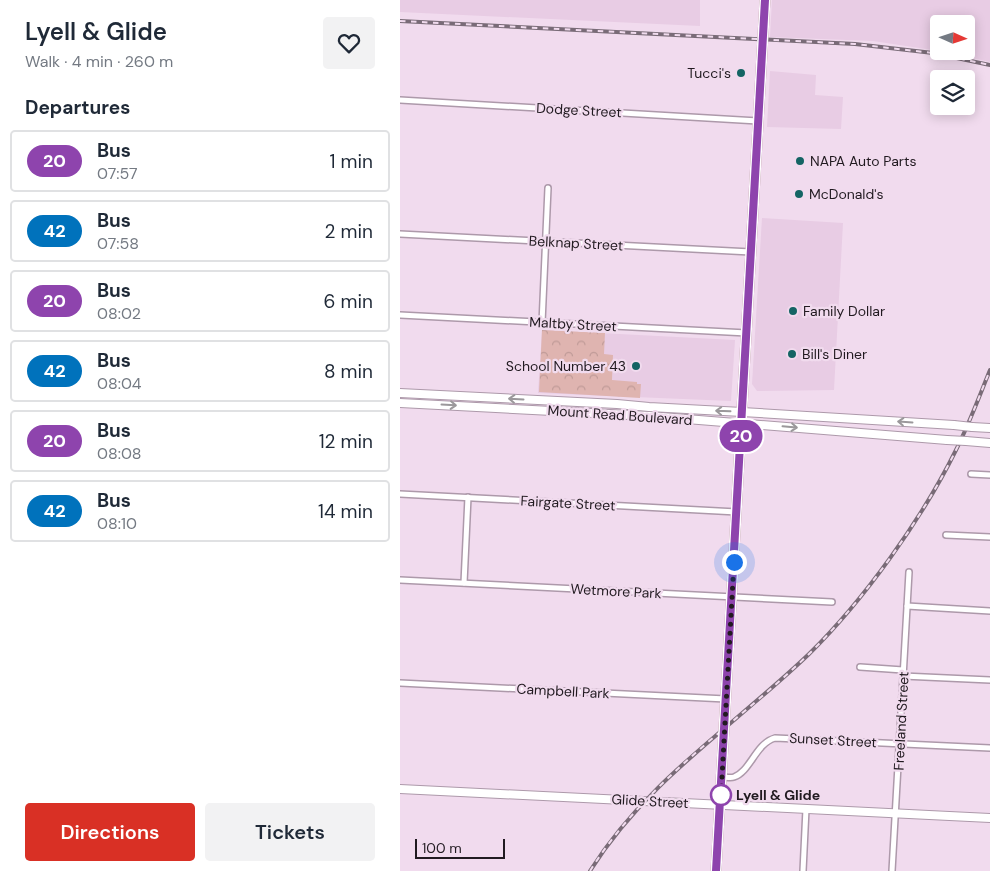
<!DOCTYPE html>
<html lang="en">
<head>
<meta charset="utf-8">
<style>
  body { margin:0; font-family:"DM Sans",sans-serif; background:#f2f2f3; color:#1f2937; height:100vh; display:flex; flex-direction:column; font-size:19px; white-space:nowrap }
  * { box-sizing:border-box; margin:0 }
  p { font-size:16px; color:#747a83 }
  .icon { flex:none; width:28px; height:28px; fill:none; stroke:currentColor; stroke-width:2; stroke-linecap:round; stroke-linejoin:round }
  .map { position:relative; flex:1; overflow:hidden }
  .drawer { display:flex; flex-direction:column; background:#fff; width:400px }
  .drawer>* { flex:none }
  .badge { padding:0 10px; border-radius:16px; font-size:18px; line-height:32px }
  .needle { width:32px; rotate:93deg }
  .tools { position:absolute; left:530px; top:15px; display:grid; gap:10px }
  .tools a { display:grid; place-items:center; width:45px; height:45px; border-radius:5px; background:#fff; box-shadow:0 2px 12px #0003; font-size:25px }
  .scale { position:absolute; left:15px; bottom:12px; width:90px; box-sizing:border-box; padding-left:5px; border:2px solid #211a20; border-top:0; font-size:14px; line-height:18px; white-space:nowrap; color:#211a20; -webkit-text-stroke:4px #f1dbee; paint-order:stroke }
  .you { position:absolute; width:25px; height:25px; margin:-12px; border:4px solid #fff; border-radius:50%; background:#1a73e8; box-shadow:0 0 0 8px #1a73e833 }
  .map>.badge { position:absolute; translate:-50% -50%; box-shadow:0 0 0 2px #fff }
  h2 { padding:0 25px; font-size:19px; line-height:45px }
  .round { display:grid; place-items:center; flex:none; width:52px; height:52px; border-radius:5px; background:#f2f2f3 }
  .headline { display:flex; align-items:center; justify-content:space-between; height:85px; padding:0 25px }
  h1 { font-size:24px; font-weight:600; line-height:38px }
  .action { display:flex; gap:10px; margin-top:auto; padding:10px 25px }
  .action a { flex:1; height:58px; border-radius:5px; background:#d93025; color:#fff; font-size:20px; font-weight:600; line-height:58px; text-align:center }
  .action a+a { background:#f2f2f3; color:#1f2937 }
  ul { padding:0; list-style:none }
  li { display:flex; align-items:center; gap:15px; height:62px; margin:0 10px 8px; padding:0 15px; border:2px solid #e0e1e3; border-radius:5px }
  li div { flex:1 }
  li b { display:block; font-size:19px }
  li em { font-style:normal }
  li .badge { min-width:55px; font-weight:700; text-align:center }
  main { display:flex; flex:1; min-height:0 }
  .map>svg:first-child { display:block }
  .built { fill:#e8cce4 }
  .park { fill:url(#park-crowns) }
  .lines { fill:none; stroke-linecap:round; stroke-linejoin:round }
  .street-casing { stroke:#ad99aa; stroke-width:8 }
  .secondary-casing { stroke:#ad99aa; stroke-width:10 }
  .primary-casing { stroke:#9c677b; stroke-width:11 }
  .street { stroke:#fff; stroke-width:5 }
  .secondary { stroke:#fff; stroke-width:8 }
  .primary { stroke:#ecbdcd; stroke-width:9 }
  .rail-casing { stroke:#796b77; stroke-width:4 }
  .rail { stroke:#f1dbee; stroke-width:2; stroke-dasharray:5.5; stroke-linecap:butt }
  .secondary-bridge-casing { stroke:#ad99aa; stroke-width:10; stroke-linecap:butt }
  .secondary-bridge { stroke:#fff; stroke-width:8 }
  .oneway { stroke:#9b989b }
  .line-casing { stroke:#fff; stroke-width:11 }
  .line { stroke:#8e44ad; stroke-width:8 }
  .walk { stroke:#211a20; stroke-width:5; stroke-dasharray:0 9 }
  .poi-dot { fill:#146464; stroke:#f1dbee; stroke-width:2 }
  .stop-dot { fill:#fff; stroke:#8e44ad; stroke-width:2.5 }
  .labels { text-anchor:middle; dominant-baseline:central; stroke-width:4.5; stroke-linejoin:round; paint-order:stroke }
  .poi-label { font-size:14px; fill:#211a20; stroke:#f1dbee; text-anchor:start }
  .street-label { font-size:14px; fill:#211a20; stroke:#f1dbee }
  .stop-label { font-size:14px; font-weight:bold; fill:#211a20; stroke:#f1dbee; text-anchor:start }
</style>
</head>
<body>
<main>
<section class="drawer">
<div class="headline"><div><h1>Lyell &amp; Glide</h1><p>Walk · 4 min · 260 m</p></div><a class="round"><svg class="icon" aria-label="heart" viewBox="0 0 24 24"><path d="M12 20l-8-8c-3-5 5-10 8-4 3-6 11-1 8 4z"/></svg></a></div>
<h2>Departures</h2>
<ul>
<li><span class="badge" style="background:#8e44ad;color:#fff">20</span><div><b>Bus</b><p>07:57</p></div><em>1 min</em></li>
<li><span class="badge" style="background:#0072bc;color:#fff">42</span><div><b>Bus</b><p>07:58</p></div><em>2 min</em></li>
<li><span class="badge" style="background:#8e44ad;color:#fff">20</span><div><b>Bus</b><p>08:02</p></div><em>6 min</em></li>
<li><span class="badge" style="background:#0072bc;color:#fff">42</span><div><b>Bus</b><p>08:04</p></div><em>8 min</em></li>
<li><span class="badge" style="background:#8e44ad;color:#fff">20</span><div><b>Bus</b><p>08:08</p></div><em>12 min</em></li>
<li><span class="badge" style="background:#0072bc;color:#fff">42</span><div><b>Bus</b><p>08:10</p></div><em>14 min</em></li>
</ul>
<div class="action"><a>Directions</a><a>Tickets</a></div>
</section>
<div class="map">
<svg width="590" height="871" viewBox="0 0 590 871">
  <defs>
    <pattern id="park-crowns" width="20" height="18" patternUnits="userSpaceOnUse" patternTransform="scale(1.25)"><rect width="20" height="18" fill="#dfb4b0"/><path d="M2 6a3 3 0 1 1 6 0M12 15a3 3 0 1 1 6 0" fill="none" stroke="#bf9a97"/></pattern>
  </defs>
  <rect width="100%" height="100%" fill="#f1dbee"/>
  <g class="built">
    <path d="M0 0H300V26L0 12Z"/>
    <path d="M372 0H590V62L540 51H566V24H539V51L473 41 370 37Z"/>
    <path d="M370 71 416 75 415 95 443 97 441 129 367 127Z"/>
    <path d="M362 218 443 223 434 390 357 391 352 384Z"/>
    <path d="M142 330 335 340 331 401 138 393Z"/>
  </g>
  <path class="park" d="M142 330 205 333 204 354 213 355 212 380 237 382V384H241L240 398 139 392Z"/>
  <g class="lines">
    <g class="street-casing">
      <g id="street">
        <path d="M0 100 358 121"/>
        <path d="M0 234 351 252"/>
        <path d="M0 315 347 333"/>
        <path d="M142 323 148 188"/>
        <path d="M571 474 590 475"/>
        <path d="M0 494 337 512"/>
        <path d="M546 535 590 537"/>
        <path d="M0 580 432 602"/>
        <path d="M64 583 68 497"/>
        <path d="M507 606 590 611"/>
        <path d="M460 667 503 670"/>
        <path d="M503 676 590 680"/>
        <path d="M0 683 326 699"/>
        <path d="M322 777C326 777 331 778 334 777 350 772 356 743 375 738L590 748"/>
        <path d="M403 871 406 809"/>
        <path d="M492 871 509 572"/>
      </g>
    </g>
    <g class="secondary-casing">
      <g id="secondary">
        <path d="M0 393 217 404 249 407 342 412 554 425"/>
        <path d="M0 403 249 416 547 440"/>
        <path d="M572 427 590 428"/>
        <path d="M566 441 590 443"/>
        <path d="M0 789 590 818"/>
      </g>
    </g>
    <g class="primary-casing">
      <path id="primary" d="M316 871 365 0"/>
    </g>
    <use href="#street" class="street"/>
    <use href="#secondary" class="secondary"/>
    <use href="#primary" class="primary"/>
    <g class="rail-casing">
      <g id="rail">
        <path d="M0 21 455 44 533 53 590 65"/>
        <path d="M190 871C247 780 333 727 409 654 464 600 522 519 556 450 569 424 579 397 590 370"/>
      </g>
    </g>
    <use href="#rail" class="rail"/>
    <g class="secondary-bridge-casing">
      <g id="secondary-bridge">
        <path d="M554 425 572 427"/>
        <path d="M547 440 566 441"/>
      </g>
    </g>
    <use href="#secondary-bridge" class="secondary-bridge"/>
  </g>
  <defs><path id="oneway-shaft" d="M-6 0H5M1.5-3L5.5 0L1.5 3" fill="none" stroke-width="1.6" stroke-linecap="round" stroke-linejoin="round" transform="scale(1.25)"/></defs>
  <g class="oneway">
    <use href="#oneway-shaft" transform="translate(116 399) rotate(-177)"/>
    <use href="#oneway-shaft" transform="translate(49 405) rotate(3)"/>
    <use href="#oneway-shaft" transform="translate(323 411) rotate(-178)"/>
    <use href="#oneway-shaft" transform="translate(505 422) rotate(-176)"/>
    <use href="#oneway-shaft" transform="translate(390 427) rotate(5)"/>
  </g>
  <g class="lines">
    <g class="line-casing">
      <path id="line" d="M316 871 365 0"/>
    </g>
    <use href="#line" class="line"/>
    <path class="walk" d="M321 795 334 562"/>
  </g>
  <g class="poi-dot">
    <circle cx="341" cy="73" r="5"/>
    <circle cx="400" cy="161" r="5"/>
    <circle cx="399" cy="194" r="5"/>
    <circle cx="393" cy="311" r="5"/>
    <circle cx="392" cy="354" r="5"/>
    <circle cx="236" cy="366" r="5"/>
  </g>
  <circle class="stop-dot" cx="321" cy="795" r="10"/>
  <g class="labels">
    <g class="poi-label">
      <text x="331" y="73" text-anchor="end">Tucci's</text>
      <text x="410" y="161">NAPA Auto Parts</text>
      <text x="409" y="194">McDonald's</text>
      <text x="403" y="311">Family Dollar</text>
      <text x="402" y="354">Bill's Diner</text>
      <text x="226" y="366" text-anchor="end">School Number 43</text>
    </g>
    <g class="street-label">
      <text transform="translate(179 110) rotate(3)">Dodge Street</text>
      <text transform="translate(176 243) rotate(3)">Belknap Street</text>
      <text transform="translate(173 324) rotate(3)">Maltby Street</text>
      <text transform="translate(220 415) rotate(4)">Mount Read Boulevard</text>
      <text transform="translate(168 503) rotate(3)">Fairgate Street</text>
      <text transform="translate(216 591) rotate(3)">Wetmore Park</text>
      <text transform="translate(163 691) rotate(3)">Campbell Park</text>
      <text transform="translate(501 721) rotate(-87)">Freeland Street</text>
      <text transform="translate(433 740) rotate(3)">Sunset Street</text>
      <text transform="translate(250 801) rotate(3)">Glide Street</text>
    </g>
    <g class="stop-label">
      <text x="336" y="795">Lyell &amp; Glide</text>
    </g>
  </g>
</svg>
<div class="tools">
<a><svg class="needle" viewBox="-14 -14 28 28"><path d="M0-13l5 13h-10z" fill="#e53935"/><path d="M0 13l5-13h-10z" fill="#747a83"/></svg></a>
<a><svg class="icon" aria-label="layers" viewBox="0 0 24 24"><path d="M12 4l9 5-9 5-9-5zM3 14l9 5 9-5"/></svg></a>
</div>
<div class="scale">100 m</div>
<div class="you" style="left:334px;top:562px"></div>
<b class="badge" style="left:341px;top:436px;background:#8e44ad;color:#fff">20</b>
</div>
</main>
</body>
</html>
